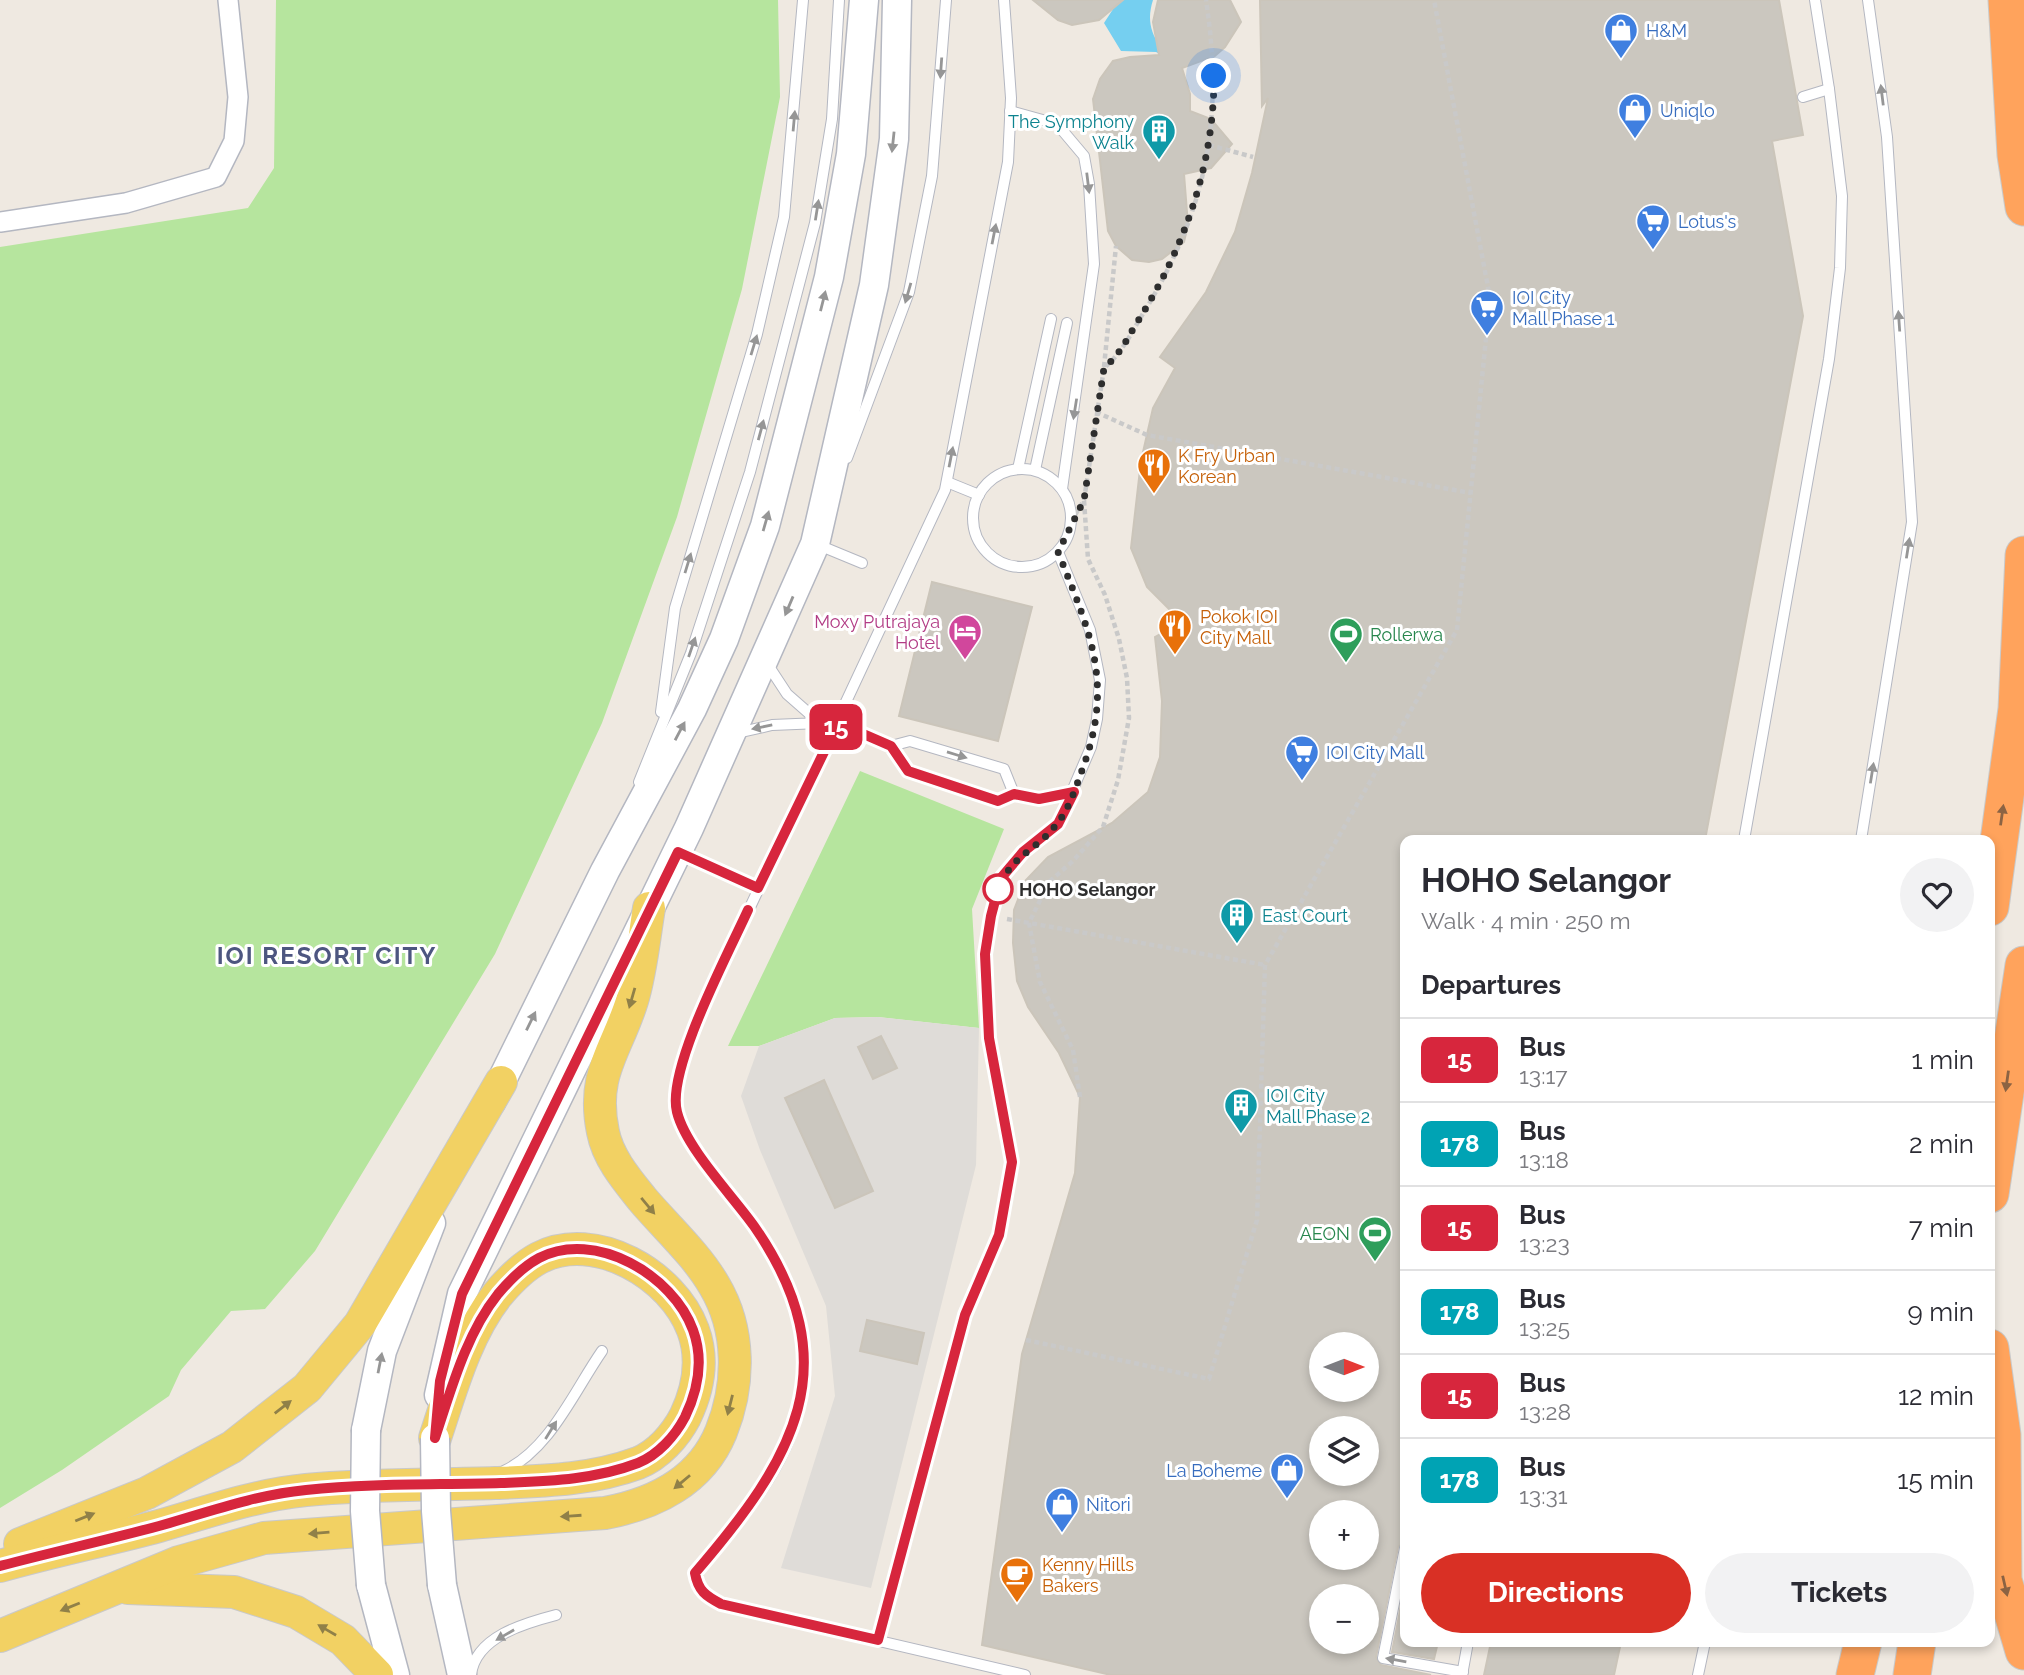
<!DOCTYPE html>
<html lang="en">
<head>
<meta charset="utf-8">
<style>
  body { margin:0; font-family:Raleway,sans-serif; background:#f2f2f3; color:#2b2b33; height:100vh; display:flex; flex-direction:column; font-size:26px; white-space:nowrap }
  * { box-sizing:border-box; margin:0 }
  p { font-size:23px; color:#7c7c81 }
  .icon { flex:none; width:38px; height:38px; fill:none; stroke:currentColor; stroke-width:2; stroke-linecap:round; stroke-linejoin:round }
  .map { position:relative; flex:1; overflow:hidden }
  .drawer { position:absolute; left:1400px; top:835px; width:595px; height:812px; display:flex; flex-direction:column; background:#fff; border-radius:14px; box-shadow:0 4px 10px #0003 }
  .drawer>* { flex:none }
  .badge { padding:0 14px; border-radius:10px; font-size:24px; line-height:46px }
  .needle { width:46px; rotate:90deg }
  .fabs { position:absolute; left:1309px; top:1332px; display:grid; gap:14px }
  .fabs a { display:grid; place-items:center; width:70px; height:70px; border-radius:50%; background:#fff; box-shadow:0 4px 10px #0003; font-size:35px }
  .you { position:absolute; width:35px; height:35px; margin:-18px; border:5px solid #fff; border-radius:50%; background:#1a73e8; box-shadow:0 0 0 10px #1a73e833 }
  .map>.badge { position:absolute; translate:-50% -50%; box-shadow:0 0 0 4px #fff }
  h2 { padding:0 21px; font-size:26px; line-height:63px }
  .round { display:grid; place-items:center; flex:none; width:74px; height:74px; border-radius:37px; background:#f2f2f3 }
  .headline { display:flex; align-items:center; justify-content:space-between; height:119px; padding:0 21px }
  h1 { font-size:33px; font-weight:700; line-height:52px }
  .primary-button { display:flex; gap:14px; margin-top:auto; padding:14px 21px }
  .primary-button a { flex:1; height:80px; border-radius:42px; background:#d93025; color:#fff; font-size:28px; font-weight:700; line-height:80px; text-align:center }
  .primary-button a+a { background:#f2f2f3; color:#2b2b33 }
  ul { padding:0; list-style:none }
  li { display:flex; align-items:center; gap:21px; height:84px; padding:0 21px; border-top:2px solid #e1e1e2 }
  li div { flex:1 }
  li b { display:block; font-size:26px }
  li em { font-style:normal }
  li .badge { min-width:77px; font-weight:700; text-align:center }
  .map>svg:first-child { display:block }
  .green { fill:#b6e59e }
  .plaza { fill:#dfdcd8 }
  .water { fill:#75cff0 }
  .building { fill:#cbc7bf; stroke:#cbc5ba; stroke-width:2; fill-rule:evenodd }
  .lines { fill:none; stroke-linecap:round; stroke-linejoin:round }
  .lane-casing { stroke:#b4b7c1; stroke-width:12 }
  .street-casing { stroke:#b4b7c1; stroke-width:22 }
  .secondary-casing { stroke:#b4b7c1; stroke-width:31 }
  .primary-casing { stroke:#c9c9c9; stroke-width:34 }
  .highway-casing { stroke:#c9c9c9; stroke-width:39 }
  .path { stroke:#c9c9c9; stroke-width:4.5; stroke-dasharray:5 3.5; stroke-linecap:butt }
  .lane { stroke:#fff; stroke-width:10 }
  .street { stroke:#fff; stroke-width:19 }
  .secondary { stroke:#fff; stroke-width:28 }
  .primary { stroke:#f2d163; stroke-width:32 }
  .highway { stroke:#ffa35c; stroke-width:37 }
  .secondary-bridge-casing { stroke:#b4b7c1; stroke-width:31; stroke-linecap:butt }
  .secondary-bridge { stroke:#fff; stroke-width:28 }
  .oneway { fill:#969696 }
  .oneway2 { fill:#8c6343 }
  .oneway3 { fill:#908048 }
  .line-casing { stroke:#fff; stroke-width:16 }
  .line { stroke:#d7263d; stroke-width:10 }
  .walk { stroke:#2e2e2e; stroke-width:7; stroke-dasharray:0 12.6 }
  .stop-dot { fill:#fff; stroke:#d7263d; stroke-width:3.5 }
  .labels { text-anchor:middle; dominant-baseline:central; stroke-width:6; stroke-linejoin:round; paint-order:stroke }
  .shop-label { font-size:18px; fill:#366cbe; stroke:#fff; text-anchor:start }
  .culture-label { font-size:18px; fill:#0d838f; stroke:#fff; text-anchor:start }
  .food-label { font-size:18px; fill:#c56008; stroke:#fff; text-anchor:start }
  .hotel-label { font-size:18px; fill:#b23c85; stroke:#fff; text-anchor:end }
  .leisure-label { font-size:18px; fill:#27864d; stroke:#fff; text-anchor:start }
  .stop-label { font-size:18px; font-weight:bold; fill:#2e2e2e; stroke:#fff; text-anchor:start }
  .district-label { font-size:24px; font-weight:bold; letter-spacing:2px; fill:#4d5680; stroke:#fff }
</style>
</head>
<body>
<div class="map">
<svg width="2024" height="1675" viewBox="0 0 2024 1675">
  <rect width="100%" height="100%" fill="#efe9e1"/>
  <g class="green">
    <path d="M276 0H778L780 97 742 289 677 517 602 723 495 954 315 1251 265 1309 231 1311 181 1370 169 1396 62 1470 0 1508V247L248 208 274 168Z"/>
    <path d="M860 771 1004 829 972 909 979 1028 878 1017 835 1018 759 1046H728Z"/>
  </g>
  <path class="plaza" d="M878 1017 979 1028 976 1165 871 1588 781 1568 835 1396 826 1306 760 1150 741 1096 759 1046 835 1018Z"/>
  <path class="water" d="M1119 0H1153C1145 25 1154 40 1170 59L1156 52 1121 51 1104 23Z"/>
  <g class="building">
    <path d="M1033 0H1123L1099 20 1072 25 1058 20Z"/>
    <path d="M1158 0H1230L1241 22 1225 47 1215 56 1182 68 1190 94V111L1211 119 1232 144 1211 168 1184 174 1188 225 1184 242 1162 259 1149 262 1132 260 1116 246 1108 231 1093 99 1100 79 1113 61 1130 57 1159 55 1153 22Z"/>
    <path d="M1260 0H1779L1803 135 1772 141 1803 316 1705 840H1405V1541L1398 1547 1376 1657 1381 1665 1431 1675H1111L982 1645 1022 1354 1075 1173 1080 1097 1059 1053 1028 1007 1017 981 1013 943 1014 910 1025 881 1048 857 1112 823 1148 792 1160 757 1162 701 1155 637 1182 622 1147 587 1131 548 1141 461 1153 408 1175 368 1160 357 1206 292 1235 232 1252 173 1268 98 1262 106ZM1321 1344H1367V1390H1321ZM1321 1428H1367V1474H1321ZM1321 1512H1367V1558H1321ZM1321 1596H1367V1642H1321Z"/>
    <path d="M932 582 1032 607 998 741 899 716Z"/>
    <path d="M881 1036 897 1068 873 1079 858 1047Z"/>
    <path d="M824 1080 873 1191 835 1208 785 1098Z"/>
    <path d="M867 1320 924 1333 917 1364 860 1351Z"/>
    <path d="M1405 1585V1642H1438L1434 1659 1392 1652Z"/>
    <path d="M1491 1642H1621L1614 1675H1484Z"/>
  </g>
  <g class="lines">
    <g class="lane-casing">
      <g id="lane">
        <path d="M1004 0 1011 98 1008 162 945 490 709 995C697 1024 670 1080 676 1111 682 1140 731 1196 750 1221 803 1291 822 1378 780 1459 758 1502 726 1537 695 1573L702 1593 721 1604 1025 1675"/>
        <path d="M1803 97 1829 89"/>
        <path d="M1010 111 1057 124 1084 156 1089 184 1094 264 1062 489"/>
        <path d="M847 458 909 292 932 176 946 0"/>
        <circle cx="1022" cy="518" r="49"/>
        <path d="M1018 469 1051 319"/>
        <path d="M1035 470 1067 323"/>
        <path d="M947 482 979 495"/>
        <path d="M816 544 862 563"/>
        <path d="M661 712 675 608 757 334 784 217 803 0"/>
        <path d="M838 723 891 746 908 771 998 801 1014 794 1039 799 1074 792"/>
        <path d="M737 733 772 725 820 723 787 694 766 662"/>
        <path d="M891 746 910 741 1004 769 1014 794"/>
        <path d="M639 782 691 653 750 472 815 223 832 119 839 0"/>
        <path d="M1744 840 1829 359 1840 268 1842 196 1829 89 1815 0"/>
        <path d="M1861 840 1912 522 1887 137 1868 0"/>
        <path d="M679 852 758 888"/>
        <path d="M504 1471C550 1449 573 1393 602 1351"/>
        <path d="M1405 1548 1383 1658 1463 1672"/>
        <path d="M878 1640 965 1315 999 1235 1012 1162 989 1037 985 954 991 916 1001 878 1023 852 1058 824 1091 747 1097 719 1100 680 1090 630 1058 552"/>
        <path d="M471 1675C475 1637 525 1623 556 1615"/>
        <path d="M1462 1675 1468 1642"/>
        <path d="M1698 1675 1705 1642"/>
      </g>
    </g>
    <g class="street-casing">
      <path id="street" d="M0 222 126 203 216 177 234 141 238 97 228 0"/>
    </g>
    <g class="secondary-casing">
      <g id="secondary">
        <path d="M491 1102 605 871 692 709 724 639 765 526 829 277 851 154 864 0"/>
        <path d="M439 1395 462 1294 689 828 815 544 874 285 894 139 897 0"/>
        <path d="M366 1430 382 1351 431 1223"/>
        <path d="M371 1585 395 1675"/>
        <path d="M442 1585 462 1675"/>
      </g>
    </g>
    <g class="primary-casing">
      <g id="primary">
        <path d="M20 1544 147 1493 232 1447 307 1388 360 1324 501 1082"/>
        <path d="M0 1566C53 1551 107 1540 159 1526 208 1512 255 1495 306 1490 369 1484 432 1485 495 1483 544 1481 592 1480 638 1463 658 1455 675 1436 685 1417 698 1390 704 1360 693 1330 673 1275 595 1229 539 1258 524 1266 509 1281 498 1294 466 1334 451 1390 435 1438"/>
        <path d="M128 1588 234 1592 296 1612 343 1640 377 1675"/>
        <path d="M0 1636 179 1562 264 1538 605 1513C654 1504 701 1481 721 1432 740 1385 741 1330 714 1285 696 1254 666 1227 643 1200 627 1180 608 1158 603 1132 591 1074 616 1052 632 1001 641 972 644 938 649 908"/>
      </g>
    </g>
    <g class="highway-casing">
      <g id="highway">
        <path d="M2007 0 2016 155 2024 207"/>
        <path d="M1990 907 2017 709 2024 555"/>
        <path d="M1990 1194 2024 965"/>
        <path d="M1990 1348 2002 1435 2003 1580 2024 1651"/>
        <path d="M1855 1675 1863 1642"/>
        <path d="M1912 1675 1917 1642"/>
      </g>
    </g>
    <g class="path">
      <path d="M1209 145 1253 157"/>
      <path d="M1104 367 1116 246"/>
      <path d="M1096 412 1147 435 1471 493"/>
      <path d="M1071 522 1084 500 1104 368C1123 352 1131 333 1144 312 1207 209 1224 119 1206 0"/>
      <path d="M1007 919 1265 965"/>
      <path d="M1080 1097 1073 1050 1040 982 1029 923 1049 882 1073 861 1103 827 1118 780 1129 718 1127 678 1119 639 1105 595 1088 559 1084 500"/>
      <path d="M1026 1340 1209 1379 1257 1220 1265 965 1457 630 1490 298 1434 0"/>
    </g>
    <use href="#lane" class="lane"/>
    <use href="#street" class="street"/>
    <use href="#secondary" class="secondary"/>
    <use href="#primary" class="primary"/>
    <use href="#highway" class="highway"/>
    <g class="secondary-bridge-casing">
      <g id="secondary-bridge">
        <path d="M366 1430 365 1511 371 1585"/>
        <path d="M435 1438 436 1511 442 1585"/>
      </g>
    </g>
    <use href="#secondary-bridge" class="secondary-bridge"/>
  </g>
  <defs><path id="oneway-solid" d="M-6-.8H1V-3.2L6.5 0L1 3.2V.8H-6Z" transform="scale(1.75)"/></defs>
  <g class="oneway">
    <use href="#oneway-solid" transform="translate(941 68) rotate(94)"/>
    <use href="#oneway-solid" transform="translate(1882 95) rotate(-97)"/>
    <use href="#oneway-solid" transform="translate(794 121) rotate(-85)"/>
    <use href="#oneway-solid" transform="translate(893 142) rotate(96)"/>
    <use href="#oneway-solid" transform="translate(1088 183) rotate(83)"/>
    <use href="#oneway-solid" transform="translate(817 210) rotate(-81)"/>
    <use href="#oneway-solid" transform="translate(994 234) rotate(-79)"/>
    <use href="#oneway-solid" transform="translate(908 293) rotate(106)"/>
    <use href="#oneway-solid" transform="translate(823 301) rotate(-76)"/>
    <use href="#oneway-solid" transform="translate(1899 321) rotate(-94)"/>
    <use href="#oneway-solid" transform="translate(754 345) rotate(-73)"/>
    <use href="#oneway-solid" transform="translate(1075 409) rotate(99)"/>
    <use href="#oneway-solid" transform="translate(761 430) rotate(-75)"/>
    <use href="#oneway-solid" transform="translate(951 457) rotate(-79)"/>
    <use href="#oneway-solid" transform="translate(766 521) rotate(-74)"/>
    <use href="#oneway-solid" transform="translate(1908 548) rotate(-81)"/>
    <use href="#oneway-solid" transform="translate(688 563) rotate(-73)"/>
    <use href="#oneway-solid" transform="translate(789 606) rotate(113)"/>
    <use href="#oneway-solid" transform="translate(692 647) rotate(-71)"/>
    <use href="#oneway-solid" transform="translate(762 727) rotate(168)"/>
    <use href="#oneway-solid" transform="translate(680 731) rotate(-62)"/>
    <use href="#oneway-solid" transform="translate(957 755) rotate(17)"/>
    <use href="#oneway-solid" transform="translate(1872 773) rotate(-81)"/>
    <use href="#oneway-solid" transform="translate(531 1021) rotate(-64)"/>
    <use href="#oneway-solid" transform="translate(380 1363) rotate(-79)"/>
    <use href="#oneway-solid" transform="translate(551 1430) rotate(-58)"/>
    <use href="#oneway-solid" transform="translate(505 1635) rotate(150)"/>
    <use href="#oneway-solid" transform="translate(1396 1660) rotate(-170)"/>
  </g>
  <g class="oneway2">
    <use href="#oneway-solid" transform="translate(2002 815) rotate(-82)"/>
    <use href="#oneway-solid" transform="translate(2007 1081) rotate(98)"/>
    <use href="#oneway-solid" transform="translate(2005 1586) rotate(77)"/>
  </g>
  <g class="oneway3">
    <use href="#oneway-solid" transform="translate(632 998) rotate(106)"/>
    <use href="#oneway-solid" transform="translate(648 1206) rotate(50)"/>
    <use href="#oneway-solid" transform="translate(730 1405) rotate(104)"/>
    <use href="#oneway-solid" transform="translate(283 1407) rotate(-38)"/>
    <use href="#oneway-solid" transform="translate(682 1482) rotate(140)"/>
    <use href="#oneway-solid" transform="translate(571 1516) rotate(176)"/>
    <use href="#oneway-solid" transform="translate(85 1517) rotate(-22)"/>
    <use href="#oneway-solid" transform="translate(319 1533) rotate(175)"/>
    <use href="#oneway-solid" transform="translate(70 1607) rotate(158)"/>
    <use href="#oneway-solid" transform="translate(327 1630) rotate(-150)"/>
  </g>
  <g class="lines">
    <g class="line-casing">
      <path id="line" d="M0 1566C53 1552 107 1540 159 1526 208 1512 255 1495 306 1490 371 1483 436 1485 501 1483 548 1481 594 1480 638 1463 658 1455 675 1436 685 1417 698 1390 704 1360 693 1330 673 1275 595 1229 539 1258 524 1266 509 1281 498 1294 466 1334 451 1390 435 1438L440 1381 462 1294 678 852 758 888 838 723 891 746 908 771 998 801 1014 794 1039 799 1074 792 1058 824 1023 852 1001 878 991 916 985 954 989 1038 1012 1162 999 1235 965 1315 878 1640 721 1604C706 1596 698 1591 695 1573 793 1459 851 1366 754 1226 732 1195 686 1148 677 1112 666 1070 729 952 748 910"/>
    </g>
    <use href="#line" class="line"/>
    <path class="walk" d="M998 889 996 897C1008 855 1032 855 1056 825 1068 811 1075 790 1081 773 1115 684 1091 635 1058 552L1084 500 1104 368C1122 352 1126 340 1138 321 1185 246 1214 165 1214 76"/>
  </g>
  <defs>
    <g id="shop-pin" transform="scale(1.75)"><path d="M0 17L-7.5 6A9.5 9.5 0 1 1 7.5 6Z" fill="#3f7fe0" stroke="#fff"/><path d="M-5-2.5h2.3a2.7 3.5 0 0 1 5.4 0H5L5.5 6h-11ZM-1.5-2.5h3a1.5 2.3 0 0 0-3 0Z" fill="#fff"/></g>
    <g id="building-pin" transform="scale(1.75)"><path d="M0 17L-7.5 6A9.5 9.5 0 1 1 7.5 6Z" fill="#0f9aa8" stroke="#fff"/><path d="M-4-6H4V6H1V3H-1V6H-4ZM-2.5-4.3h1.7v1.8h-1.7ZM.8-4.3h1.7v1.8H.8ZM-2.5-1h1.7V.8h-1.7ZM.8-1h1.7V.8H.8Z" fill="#fff"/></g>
    <g id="supermarket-pin" transform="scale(1.75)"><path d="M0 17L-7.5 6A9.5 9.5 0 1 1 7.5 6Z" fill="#3f7fe0" stroke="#fff"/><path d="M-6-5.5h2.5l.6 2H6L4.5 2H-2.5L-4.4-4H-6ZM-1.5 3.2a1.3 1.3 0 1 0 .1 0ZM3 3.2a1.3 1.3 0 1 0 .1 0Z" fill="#fff"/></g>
    <g id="restaurant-pin" transform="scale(1.75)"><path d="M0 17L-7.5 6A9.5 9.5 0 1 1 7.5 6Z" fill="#e8710a" stroke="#fff"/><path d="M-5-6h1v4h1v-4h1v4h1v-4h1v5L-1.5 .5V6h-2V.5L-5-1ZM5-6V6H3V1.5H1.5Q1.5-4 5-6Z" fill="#fff"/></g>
    <g id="hotel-pin" transform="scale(1.75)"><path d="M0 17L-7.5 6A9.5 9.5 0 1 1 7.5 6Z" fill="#d1479c" stroke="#fff"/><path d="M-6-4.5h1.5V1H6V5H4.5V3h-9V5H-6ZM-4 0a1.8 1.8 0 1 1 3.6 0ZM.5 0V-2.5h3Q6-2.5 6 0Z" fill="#fff"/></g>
    <g id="stadium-pin" transform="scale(1.75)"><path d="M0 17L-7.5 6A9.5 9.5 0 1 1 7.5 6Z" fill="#2e9e5b" stroke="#fff"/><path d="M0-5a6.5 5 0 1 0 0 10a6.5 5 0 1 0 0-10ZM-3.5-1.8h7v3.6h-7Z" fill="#fff"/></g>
    <g id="cafe-pin" transform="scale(1.75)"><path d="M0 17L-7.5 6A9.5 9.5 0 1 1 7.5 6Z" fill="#e8710a" stroke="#fff"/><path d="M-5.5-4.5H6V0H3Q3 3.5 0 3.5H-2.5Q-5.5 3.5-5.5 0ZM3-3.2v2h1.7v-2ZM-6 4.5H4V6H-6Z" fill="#fff"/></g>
  </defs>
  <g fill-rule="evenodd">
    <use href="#shop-pin" x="1621" y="30"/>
    <use href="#shop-pin" x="1635" y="110"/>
    <use href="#building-pin" x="1159" y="131"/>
    <use href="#supermarket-pin" x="1653" y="221"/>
    <use href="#supermarket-pin" x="1487" y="307"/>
    <use href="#restaurant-pin" x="1154" y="465"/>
    <use href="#restaurant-pin" x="1175" y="626"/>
    <use href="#hotel-pin" x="965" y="631"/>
    <use href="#stadium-pin" x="1346" y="634"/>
    <use href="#supermarket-pin" x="1302" y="752"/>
    <use href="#building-pin" x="1237" y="915"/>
    <use href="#building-pin" x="1241" y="1105"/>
    <use href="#stadium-pin" x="1375" y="1233"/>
    <use href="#shop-pin" x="1287" y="1470"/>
    <use href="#shop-pin" x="1062" y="1504"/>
    <use href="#cafe-pin" x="1017" y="1574"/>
  </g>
  <circle class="stop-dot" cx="998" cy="889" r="14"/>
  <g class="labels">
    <g class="shop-label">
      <text x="1646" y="30">H&amp;M</text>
      <text x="1660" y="110">Uniqlo</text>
      <text x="1678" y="221">Lotus's</text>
      <text x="1512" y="297">IOI City<tspan x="1512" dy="21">Mall Phase 1</tspan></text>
      <text x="1326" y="752">IOI City Mall</text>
      <text x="1262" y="1470" text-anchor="end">La Boheme</text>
      <text x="1086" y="1504">Nitori</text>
    </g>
    <g class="culture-label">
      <text x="1134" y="121" text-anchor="end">The Symphony<tspan x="1134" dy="21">Walk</tspan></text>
      <text x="1262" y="915">East Court</text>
      <text x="1266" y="1095">IOI City<tspan x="1266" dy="21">Mall Phase 2</tspan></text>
    </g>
    <g class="food-label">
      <text x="1178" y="455">K Fry Urban<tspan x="1178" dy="21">Korean</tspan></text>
      <text x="1200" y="616">Pokok IOI<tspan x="1200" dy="21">City Mall</tspan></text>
      <text x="1042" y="1564">Kenny Hills<tspan x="1042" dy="21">Bakers</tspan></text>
    </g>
    <g class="hotel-label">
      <text x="940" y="621">Moxy Putrajaya<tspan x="940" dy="21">Hotel</tspan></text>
    </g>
    <g class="leisure-label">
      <text x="1370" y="634">Rollerwa</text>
      <text x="1350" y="1233" text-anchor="end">AEON</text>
    </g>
    <g class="stop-label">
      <text x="1019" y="889">HOHO Selangor</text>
    </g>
    <g class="district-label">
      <text x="327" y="955">IOI RESORT CITY</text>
    </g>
  </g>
</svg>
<div class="fabs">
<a><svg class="needle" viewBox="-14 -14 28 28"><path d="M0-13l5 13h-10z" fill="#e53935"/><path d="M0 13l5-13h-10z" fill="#7c7c81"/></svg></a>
<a><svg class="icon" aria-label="layers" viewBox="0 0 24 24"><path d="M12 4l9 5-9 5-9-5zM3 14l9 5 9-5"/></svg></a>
<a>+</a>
<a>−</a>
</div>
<div class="you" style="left:1214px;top:76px"></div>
<b class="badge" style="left:836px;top:727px;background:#d7263d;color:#fff">15</b>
<section class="drawer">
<div class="headline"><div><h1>HOHO Selangor</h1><p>Walk · 4 min · 250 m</p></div><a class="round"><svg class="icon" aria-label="heart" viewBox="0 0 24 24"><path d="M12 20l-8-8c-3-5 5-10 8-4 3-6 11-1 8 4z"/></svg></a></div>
<h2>Departures</h2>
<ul>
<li><span class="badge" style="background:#d7263d;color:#fff">15</span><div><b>Bus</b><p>13:17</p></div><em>1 min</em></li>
<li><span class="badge" style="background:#00a3b4;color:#fff">178</span><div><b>Bus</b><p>13:18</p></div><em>2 min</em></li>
<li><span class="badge" style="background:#d7263d;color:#fff">15</span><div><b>Bus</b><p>13:23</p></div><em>7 min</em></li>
<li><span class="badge" style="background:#00a3b4;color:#fff">178</span><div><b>Bus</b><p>13:25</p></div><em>9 min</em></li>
<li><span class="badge" style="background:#d7263d;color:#fff">15</span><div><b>Bus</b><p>13:28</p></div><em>12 min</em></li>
<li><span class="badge" style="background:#00a3b4;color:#fff">178</span><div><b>Bus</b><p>13:31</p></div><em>15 min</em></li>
</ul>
<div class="primary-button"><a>Directions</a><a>Tickets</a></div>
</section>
</div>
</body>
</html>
